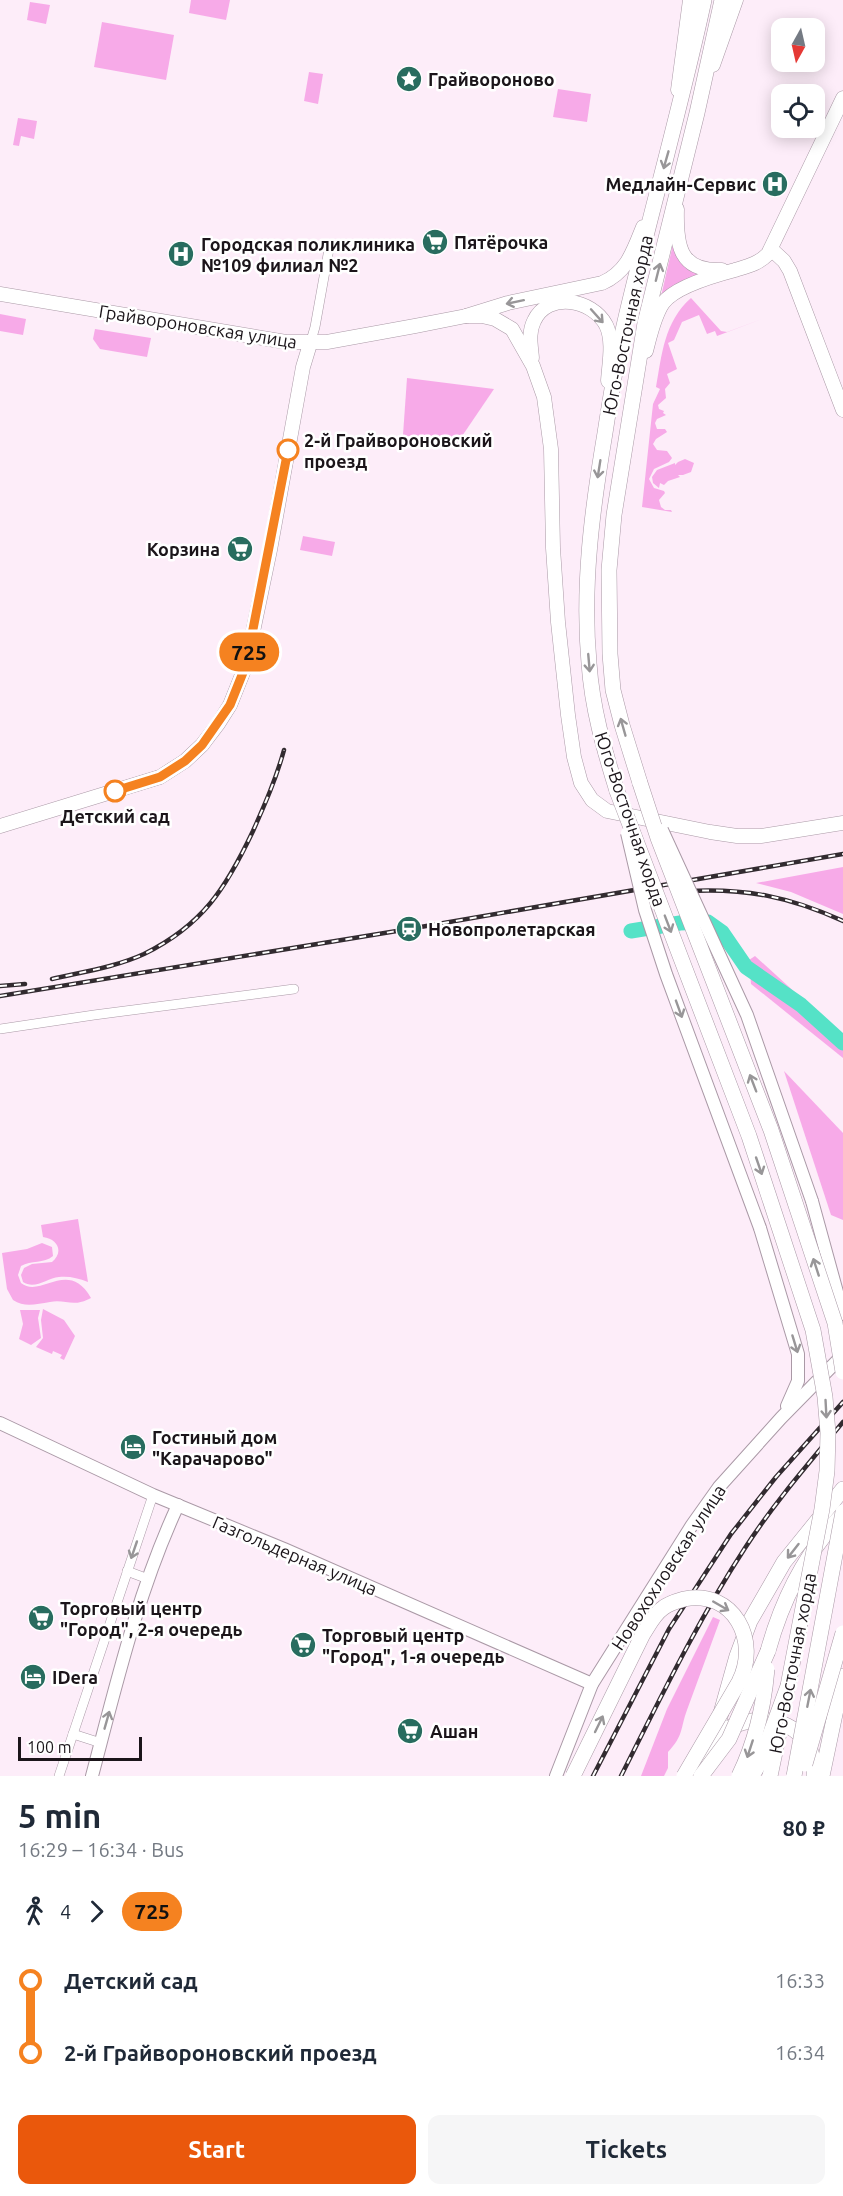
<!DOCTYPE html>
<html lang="en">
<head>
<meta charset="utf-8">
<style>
  body { margin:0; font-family:Ubuntu,sans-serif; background:#f6f6f7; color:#1f2937; height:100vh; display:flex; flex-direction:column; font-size:22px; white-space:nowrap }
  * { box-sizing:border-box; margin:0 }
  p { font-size:20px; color:#747a83 }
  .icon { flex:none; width:33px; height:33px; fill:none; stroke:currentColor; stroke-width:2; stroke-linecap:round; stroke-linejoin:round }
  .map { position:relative; height:1776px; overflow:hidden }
  .drawer { display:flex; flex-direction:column; background:#fff; flex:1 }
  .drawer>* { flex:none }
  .badge { padding:0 12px; border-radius:20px; font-size:21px; line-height:39px }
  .needle { width:39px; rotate:188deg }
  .fabs { position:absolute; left:771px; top:18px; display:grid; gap:12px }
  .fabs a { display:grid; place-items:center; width:54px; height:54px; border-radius:12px; background:#fff; box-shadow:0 3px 15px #0003; font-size:30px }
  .scale { position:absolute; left:18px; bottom:15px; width:124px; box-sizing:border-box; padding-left:6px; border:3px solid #1b151a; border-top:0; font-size:16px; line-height:21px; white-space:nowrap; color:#1b151a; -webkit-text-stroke:4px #fff; paint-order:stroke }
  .map>.badge { position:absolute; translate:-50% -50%; box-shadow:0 0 0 3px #fff }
  .legs { display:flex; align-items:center; gap:9px; height:66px; padding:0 18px; font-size:20px }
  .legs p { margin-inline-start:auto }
  .headline { display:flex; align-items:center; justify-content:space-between; height:102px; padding:0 18px }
  h1 { font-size:33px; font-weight:700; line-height:45px }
  .button { display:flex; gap:12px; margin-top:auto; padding:12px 18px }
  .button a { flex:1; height:69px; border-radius:12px; background:#ea580c; color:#fff; font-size:24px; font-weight:700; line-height:69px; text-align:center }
  .button a+a { background:#f6f6f7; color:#1f2937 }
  ul { padding:0 18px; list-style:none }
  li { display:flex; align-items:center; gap:21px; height:72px; font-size:22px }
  li i { display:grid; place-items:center; width:9px; height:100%; margin:0 8px; background:currentColor }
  li i::after { content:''; width:15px; height:15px; margin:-8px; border:4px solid; border-radius:50%; background:#fff }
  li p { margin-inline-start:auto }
  li:first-child i { background:linear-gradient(#0000 50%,currentColor 0) }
  li:last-child i { background:linear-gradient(currentColor 50%,#0000 0) }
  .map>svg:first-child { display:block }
  .green { fill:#f7aae8 }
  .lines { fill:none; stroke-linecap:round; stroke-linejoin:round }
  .river { stroke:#55e2c7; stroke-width:15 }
  .minor-casing { stroke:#aa99a6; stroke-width:10 }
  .tertiary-casing { stroke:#aa99a6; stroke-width:14 }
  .secondary-casing { stroke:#aa99a6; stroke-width:15 }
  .primary-casing { stroke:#aa99a6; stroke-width:16 }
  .minor { stroke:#fff; stroke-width:9 }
  .tertiary { stroke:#fff; stroke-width:12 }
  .secondary { stroke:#fff; stroke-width:14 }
  .primary { stroke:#fff; stroke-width:15 }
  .rail-casing { stroke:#322b30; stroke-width:4.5 }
  .rail { stroke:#fff; stroke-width:2; stroke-dasharray:7; stroke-linecap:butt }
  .tertiary-bridge-casing { stroke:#aa99a6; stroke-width:14; stroke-linecap:butt }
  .primary-bridge-casing { stroke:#aa99a6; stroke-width:16; stroke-linecap:butt }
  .tertiary-bridge { stroke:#fff; stroke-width:12 }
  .primary-bridge { stroke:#fff; stroke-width:15 }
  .oneway { stroke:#989698 }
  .line-1-casing { stroke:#fff; stroke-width:14 }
  .line-1 { stroke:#f58220; stroke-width:9 }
  .stop-1-dot { fill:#fff; stroke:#f58220; stroke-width:3 }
  .labels { text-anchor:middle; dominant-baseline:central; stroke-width:5; stroke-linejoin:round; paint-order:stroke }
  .poi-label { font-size:18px; font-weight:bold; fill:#1b151a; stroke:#fff; text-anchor:start }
  .street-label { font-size:18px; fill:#1b151a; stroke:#fff }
  .stop-label { font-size:18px; font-weight:bold; fill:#1b151a; stroke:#fff; text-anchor:start }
</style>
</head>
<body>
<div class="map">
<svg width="843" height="1776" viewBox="0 0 843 1776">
  <rect width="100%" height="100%" fill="#fdedf9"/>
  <g class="green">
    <path d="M191 0H230L226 20 189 13Z"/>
    <path d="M30 2 50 5 46 24 27 20Z"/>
    <path d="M102 22 174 35 166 80 94 67Z"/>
    <path d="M309 72 323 74 318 104 304 101Z"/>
    <path d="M558 89 591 94 587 122 553 117Z"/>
    <path d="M18 118 37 121 34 139 21 136 19 146 13 145Z"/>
    <path d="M673 244 703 275 660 301Z"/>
    <path d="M691 298 721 331 727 332 762 319 717 336 715 331 707 334 699 315 682 322 674 340 668 343 677 369 667 374 670 383 665 389 666 398 658 405 659 409 664 411 663 413 666 415 657 419 655 423 657 429H665L667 432 656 439 653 444 657 450 667 451 672 458 669 462 654 469 649 479 654 488 664 491 665 493 659 500 661 507 665 510H671L672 512 642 507 653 404 660 389 656 387C662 354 664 322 691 298Z"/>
    <path d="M0 314 26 319 23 335 0 331Z"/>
    <path d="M95 329 151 338 147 357 100 349 93 339Z"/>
    <path d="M407 378 494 389 456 445 403 435Z"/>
    <path d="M685 459 694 463 691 472 683 475H678L680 477 668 481 664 485 660 483 659 488 653 483 652 477 657 470 675 463V465L678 462Z"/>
    <path d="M303 536 335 542 332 556 300 550Z"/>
    <path d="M843 867V914L791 892 756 883Z"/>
    <path d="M755 956 843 1036V1058L751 984 749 960Z"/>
    <path d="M784 1071 843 1133V1220L831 1215Z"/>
    <path d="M78 1219 88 1282C78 1278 69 1276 59 1277 47 1278 35 1290 23 1282L21 1275 24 1268 32 1264 52 1262C64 1252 58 1239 43 1237L41 1225Z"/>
    <path d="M42 1243 52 1247 53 1256C44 1264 31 1260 21 1266L18 1275 21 1283C41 1299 68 1258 91 1298 73 1308 66 1299 50 1302 36 1304 25 1308 13 1300L7 1289 2 1253 27 1249Z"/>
    <path d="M43 1309 64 1320 75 1336 64 1360 60 1358 62 1355 53 1351 52 1354 36 1347 43 1338 41 1320Z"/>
    <path d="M20 1310H40L38 1318 41 1338 31 1345 19 1339 23 1324Z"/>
    <path d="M713 1617 720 1620C709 1650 698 1680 687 1710 680 1729 684 1735 668 1752V1768L664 1776H641L667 1709Z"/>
  </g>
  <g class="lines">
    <path class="river" d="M631 931 680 923 708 922 722 932 746 967 801 1005 843 1043"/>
    <g class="minor-casing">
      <g id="minor">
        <path d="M310 344 315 327 329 249"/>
        <path d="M0 1029 94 1015 294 989"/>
        <path d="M127 1571 148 1579"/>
        <path d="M73 1734 101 1743"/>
        <path d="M59 1776 153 1495"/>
      </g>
    </g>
    <g class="tertiary-casing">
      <g id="tertiary">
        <path d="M812 1201 843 1314"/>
        <path d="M760 1228 798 1354V1381L787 1406"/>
        <path d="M0 1423 153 1495 284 1549 592 1684"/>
        <path d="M92 1776C116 1685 138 1591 178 1505"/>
        <path d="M556 1776 592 1684 692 1525 719 1487 781 1418 843 1355"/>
      </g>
    </g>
    <g class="secondary-casing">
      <g id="secondary">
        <path d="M713 65 736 0"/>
        <path d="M678 90 690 0"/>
        <path d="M677 209C676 245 679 272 722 270"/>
        <path d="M771 249 784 261 790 271 843 410"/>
        <path d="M0 294 286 342H327L415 326 466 316 508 303 602 283C627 272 633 252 643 227"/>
        <path d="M466 316H482L495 319 512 329 533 366 544 397 551 449 553 548 558 622 568 715 574 757 581 783 592 800 607 811 710 832 737 836H761L843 823"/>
        <path d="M646 351C650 336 654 316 663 303 675 287 716 275 735 270 748 266 758 264 768 254L843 98"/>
        <path d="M532 358C531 346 528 333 534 321 548 291 592 299 606 325 614 341 609 364 608 381"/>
        <path d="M0 826 160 777 185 761 202 745 218 724 230 705 246 665 270 550 303 367 310 344"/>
      </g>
    </g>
    <g class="primary-casing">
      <g id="primary">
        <path d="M640 783 622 725 613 690 610 654 609 570 614 515 645 323 697 113 722 0"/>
        <path d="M617 791C604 749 592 708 589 663 582 586 592 510 605 433 611 394 617 355 626 317 651 211 681 107 704 0"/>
        <path d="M768 1651C782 1600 806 1552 843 1514"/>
        <path d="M788 1686 806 1592"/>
        <path d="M727 1729C767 1708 817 1725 814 1776"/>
        <path d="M705 1770 737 1656 750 1621 784 1562 843 1489"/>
        <path d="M822 1776 843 1676"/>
      </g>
    </g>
    <use href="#minor" class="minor"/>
    <use href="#tertiary" class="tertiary"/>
    <use href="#secondary" class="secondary"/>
    <use href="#primary" class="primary"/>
    <g class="rail-casing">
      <g id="rail">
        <path d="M688 891C747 888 790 897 843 921"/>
        <path d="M52 979C82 972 116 967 144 954 203 925 226 888 253 831 265 804 276 779 284 750"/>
        <path d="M0 986 25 984"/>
        <path d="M0 996 409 929 843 854"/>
        <path d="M593 1776 669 1629 731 1534 776 1477 843 1402"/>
        <path d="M621 1776C660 1699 698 1620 745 1548 774 1503 809 1463 843 1422"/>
      </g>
    </g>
    <use href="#rail" class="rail"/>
    <g class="tertiary-bridge-casing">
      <g id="tertiary-bridge">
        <path d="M662 830 747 1015 812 1201"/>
        <path d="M627 833 645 910 666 974 760 1228"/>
      </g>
    </g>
    <g class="primary-bridge-casing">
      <g id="primary-bridge">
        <path d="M640 783 658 838 771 1130 835 1323 843 1372"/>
        <path d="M617 791 749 1136 813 1330 825 1397 828 1433 827 1471 822 1509 806 1592"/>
        <path d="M805 1764 843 1633"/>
        <path d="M573 1776 643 1634C649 1625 654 1614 663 1608 669 1603 677 1601 684 1599 734 1589 760 1641 739 1682L684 1776"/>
        <path d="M701 1776 729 1739 768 1651"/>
        <path d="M739 1776C755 1743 764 1705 767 1669"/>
        <path d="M752 1776 760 1762 788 1686"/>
        <path d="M770 1776 779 1733"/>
        <path d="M794 1776 843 1512"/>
      </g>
    </g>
    <use href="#tertiary-bridge" class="tertiary-bridge"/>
    <use href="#primary-bridge" class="primary-bridge"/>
  </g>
  <defs><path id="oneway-shaft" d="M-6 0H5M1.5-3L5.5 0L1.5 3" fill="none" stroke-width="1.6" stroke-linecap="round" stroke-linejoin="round" transform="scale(1.5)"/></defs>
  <g class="oneway">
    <use href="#oneway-shaft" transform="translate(666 160) rotate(106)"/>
    <use href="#oneway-shaft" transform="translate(658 272) rotate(-76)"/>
    <use href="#oneway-shaft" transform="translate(515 302) rotate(168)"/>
    <use href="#oneway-shaft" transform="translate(597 316) rotate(48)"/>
    <use href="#oneway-shaft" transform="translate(599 469) rotate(99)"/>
    <use href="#oneway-shaft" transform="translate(589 663) rotate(85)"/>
    <use href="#oneway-shaft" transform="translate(623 727) rotate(-106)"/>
    <use href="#oneway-shaft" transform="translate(668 924) rotate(69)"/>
    <use href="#oneway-shaft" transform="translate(679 1009) rotate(70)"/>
    <use href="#oneway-shaft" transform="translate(753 1083) rotate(-111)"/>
    <use href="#oneway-shaft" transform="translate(759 1166) rotate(71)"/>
    <use href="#oneway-shaft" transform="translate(816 1267) rotate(-108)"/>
    <use href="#oneway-shaft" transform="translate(795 1344) rotate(73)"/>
    <use href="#oneway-shaft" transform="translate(826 1409) rotate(87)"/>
    <use href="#oneway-shaft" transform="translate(134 1550) rotate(109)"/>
    <use href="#oneway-shaft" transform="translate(793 1551) rotate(128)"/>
    <use href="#oneway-shaft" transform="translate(721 1606) rotate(30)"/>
    <use href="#oneway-shaft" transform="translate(809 1698) rotate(-79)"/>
    <use href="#oneway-shaft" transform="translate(107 1720) rotate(-74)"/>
    <use href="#oneway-shaft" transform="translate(599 1724) rotate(-64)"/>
    <use href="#oneway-shaft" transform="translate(750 1749) rotate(108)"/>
  </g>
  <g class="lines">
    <g class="line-1-casing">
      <path id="line-1" d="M115 791 160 777 185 761 202 745 230 705 246 665 288 450"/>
    </g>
    <use href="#line-1" class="line-1"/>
  </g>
  <defs>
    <g id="sight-disc" transform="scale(1.35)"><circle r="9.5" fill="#286c5f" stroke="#fff"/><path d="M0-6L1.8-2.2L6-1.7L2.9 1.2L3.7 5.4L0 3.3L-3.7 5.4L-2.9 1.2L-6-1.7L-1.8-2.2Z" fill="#fff"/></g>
    <g id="hospital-disc" transform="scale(1.35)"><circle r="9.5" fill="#286c5f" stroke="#fff"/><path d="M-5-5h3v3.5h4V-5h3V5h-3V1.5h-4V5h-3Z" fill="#fff"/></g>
    <g id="supermarket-disc" transform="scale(1.35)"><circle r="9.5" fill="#286c5f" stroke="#fff"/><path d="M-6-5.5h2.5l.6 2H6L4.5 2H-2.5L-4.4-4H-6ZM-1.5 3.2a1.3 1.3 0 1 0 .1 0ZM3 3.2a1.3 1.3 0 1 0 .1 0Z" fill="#fff"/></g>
    <g id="station-disc" transform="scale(1.35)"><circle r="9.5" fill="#286c5f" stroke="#fff"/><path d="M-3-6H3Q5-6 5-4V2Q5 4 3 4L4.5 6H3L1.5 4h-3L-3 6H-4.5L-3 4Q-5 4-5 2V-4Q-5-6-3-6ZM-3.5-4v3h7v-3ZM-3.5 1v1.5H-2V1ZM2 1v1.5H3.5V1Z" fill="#fff"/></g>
    <g id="hotel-disc" transform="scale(1.35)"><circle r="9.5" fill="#286c5f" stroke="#fff"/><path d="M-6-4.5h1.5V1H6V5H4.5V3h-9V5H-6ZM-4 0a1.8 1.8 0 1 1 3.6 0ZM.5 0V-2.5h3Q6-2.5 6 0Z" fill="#fff"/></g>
  </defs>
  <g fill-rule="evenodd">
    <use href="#sight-disc" x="409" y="79"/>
    <use href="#hospital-disc" x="775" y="184"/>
    <use href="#supermarket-disc" x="435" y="242"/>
    <use href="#hospital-disc" x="181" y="254"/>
    <use href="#supermarket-disc" x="240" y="549"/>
    <use href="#station-disc" x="409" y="929"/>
    <use href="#hotel-disc" x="133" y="1447"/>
    <use href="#supermarket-disc" x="41" y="1618"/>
    <use href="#supermarket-disc" x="303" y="1645"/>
    <use href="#hotel-disc" x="33" y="1677"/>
    <use href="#supermarket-disc" x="410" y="1731"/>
  </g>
  <g class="stop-1-dot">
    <circle cx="288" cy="450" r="10"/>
    <circle cx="115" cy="791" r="10"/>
  </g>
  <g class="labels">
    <g class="poi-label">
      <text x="428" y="79">Грайвороново</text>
      <text x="756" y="184" text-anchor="end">Медлайн-Сервис</text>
      <text x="454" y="242">Пятёрочка</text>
      <text x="201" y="244">Городская поликлиника<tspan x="201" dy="21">№109 филиал №2</tspan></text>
      <text x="220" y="549" text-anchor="end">Корзина</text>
      <text x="428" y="929">Новопролетарская</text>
      <text x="152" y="1437">Гостиный дом<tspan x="152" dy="21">"Карачарово"</tspan></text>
      <text x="60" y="1608">Торговый центр<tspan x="60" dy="21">"Город", 2-я очередь</tspan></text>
      <text x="322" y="1635">Торговый центр<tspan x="322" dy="21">"Город", 1-я очередь</tspan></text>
      <text x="52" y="1677">IDera</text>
      <text x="430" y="1731">Ашан</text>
    </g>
    <g class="street-label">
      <text transform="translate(627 325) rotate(-78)">Юго-Восточная хорда</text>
      <text transform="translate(198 326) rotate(9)">Грайвороновская улица</text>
      <text transform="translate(631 819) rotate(71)">Юго-Восточная хорда</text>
      <text transform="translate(295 1555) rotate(23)">Газгольдерная улица</text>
      <text transform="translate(668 1567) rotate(-57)">Новохохловская улица</text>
      <text transform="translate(792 1663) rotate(-79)">Юго-Восточная хорда</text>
    </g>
    <g class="stop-label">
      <text x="304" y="440">2-й Грайвороновский<tspan x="304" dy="21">проезд</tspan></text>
      <text x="115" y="816" text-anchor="middle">Детский сад</text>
    </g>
  </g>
</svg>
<div class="fabs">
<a><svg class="needle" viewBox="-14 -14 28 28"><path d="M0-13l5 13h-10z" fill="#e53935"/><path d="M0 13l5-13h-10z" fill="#747a83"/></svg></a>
<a><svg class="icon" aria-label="locate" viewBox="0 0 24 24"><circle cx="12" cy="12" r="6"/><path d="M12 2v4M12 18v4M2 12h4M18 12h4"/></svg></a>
</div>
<div class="scale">100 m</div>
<b class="badge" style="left:249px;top:652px;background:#f58220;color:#111">725</b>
</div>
<section class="drawer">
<div class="headline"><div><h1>5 min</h1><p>16:29 – 16:34 · Bus</p></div><b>80 ₽</b></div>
<div class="legs"><svg class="icon" aria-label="walk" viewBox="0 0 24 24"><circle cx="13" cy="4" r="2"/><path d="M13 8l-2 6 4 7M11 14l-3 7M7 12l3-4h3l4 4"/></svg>4<svg class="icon" aria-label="forward" viewBox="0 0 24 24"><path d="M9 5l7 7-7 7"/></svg><b class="badge" style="background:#f58220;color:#111">725</b></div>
<ul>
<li><i style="color:#f58220"></i><b>Детский сад</b><p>16:33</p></li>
<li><i style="color:#f58220"></i><b>2-й Грайвороновский проезд</b><p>16:34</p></li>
</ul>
<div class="button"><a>Start</a><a>Tickets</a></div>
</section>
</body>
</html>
